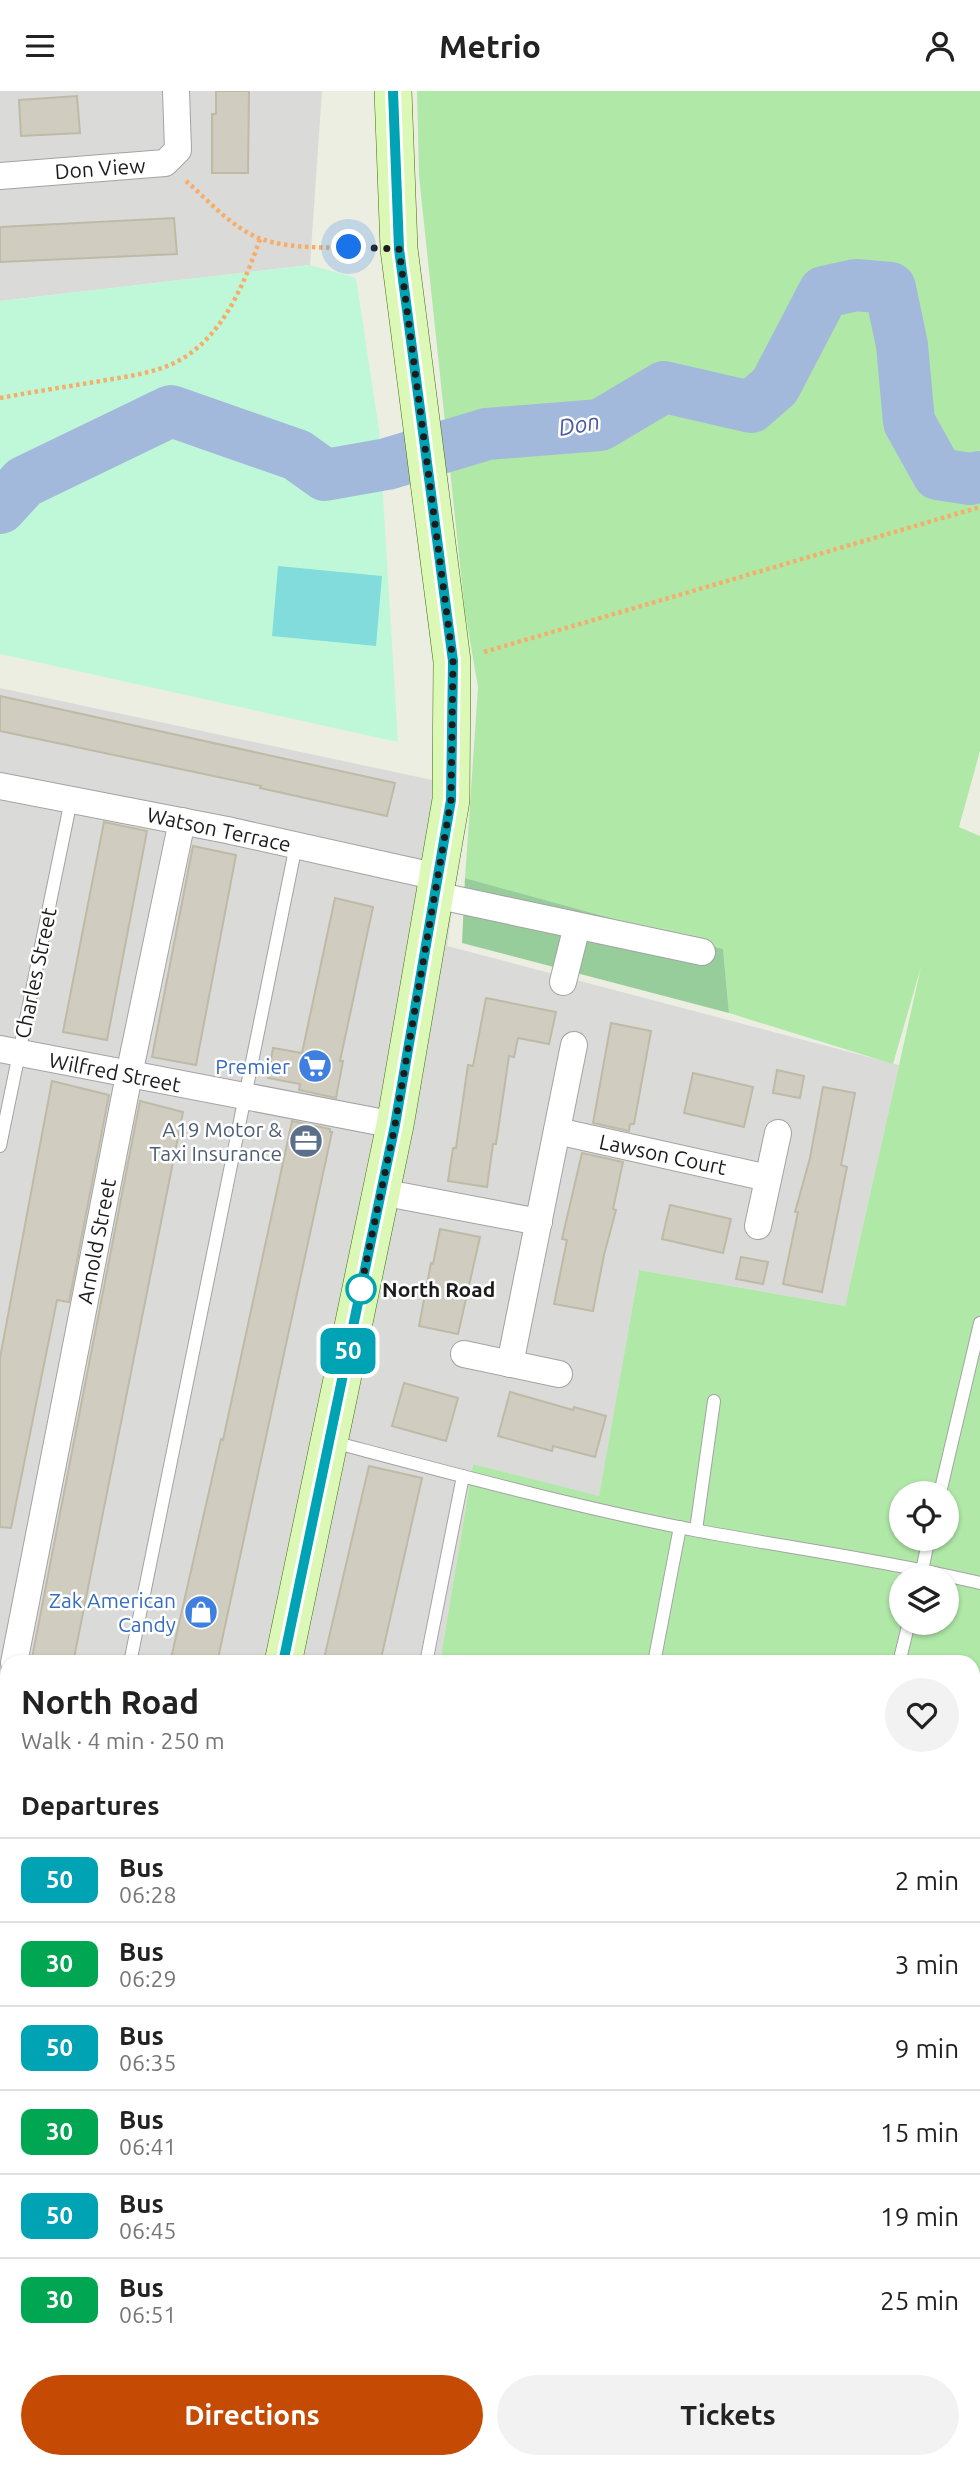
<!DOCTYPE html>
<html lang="en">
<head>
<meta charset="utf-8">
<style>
  body { margin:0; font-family:Ubuntu,sans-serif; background:#f2f2f2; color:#222; height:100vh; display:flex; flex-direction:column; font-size:26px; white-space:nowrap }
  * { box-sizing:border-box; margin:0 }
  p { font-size:23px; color:#767676 }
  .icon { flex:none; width:38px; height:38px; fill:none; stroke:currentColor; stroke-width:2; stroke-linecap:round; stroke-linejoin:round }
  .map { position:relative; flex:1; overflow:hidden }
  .panel { position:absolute; left:0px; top:1564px; width:980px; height:814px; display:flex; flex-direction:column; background:#fff; border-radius:21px 21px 0 0; box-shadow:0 2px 5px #0004 }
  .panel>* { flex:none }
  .badge { padding:0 14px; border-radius:10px; font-size:24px; line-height:46px }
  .tools { position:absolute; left:889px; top:1390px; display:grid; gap:14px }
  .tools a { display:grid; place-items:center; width:70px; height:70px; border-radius:50%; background:#fff; box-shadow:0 2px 5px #0004; font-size:35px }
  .you { position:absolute; width:35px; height:35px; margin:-18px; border:5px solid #fff; border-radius:50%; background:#1a73e8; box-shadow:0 0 0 10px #1a73e833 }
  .map>.badge { position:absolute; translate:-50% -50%; box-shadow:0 0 0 4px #fff }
  h2 { padding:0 21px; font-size:26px; line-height:63px }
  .round { display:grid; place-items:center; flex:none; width:74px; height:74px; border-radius:37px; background:#f2f2f2 }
  .overview { display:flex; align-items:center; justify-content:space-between; height:119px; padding:0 21px }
  h1 { font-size:33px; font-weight:600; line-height:52px }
  .cta { display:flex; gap:14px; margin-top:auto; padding:14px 21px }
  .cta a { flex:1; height:80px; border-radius:42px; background:#c54b04; color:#fff; font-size:28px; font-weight:600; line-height:80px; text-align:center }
  .cta a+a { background:#f2f2f2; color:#222 }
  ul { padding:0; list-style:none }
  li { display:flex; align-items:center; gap:21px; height:84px; padding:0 21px; border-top:2px solid #e0e0e0 }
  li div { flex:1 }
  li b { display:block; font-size:26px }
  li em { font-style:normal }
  li .badge { min-width:77px; font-weight:700; text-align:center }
  header { display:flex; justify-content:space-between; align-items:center; height:91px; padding:0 21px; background:#fff; font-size:32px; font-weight:600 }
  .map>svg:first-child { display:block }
  .residential { fill:#dadad9 }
  .grass { fill:#b0e8a8; fill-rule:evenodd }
  .forest { fill:#97cc9b }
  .park { fill:#bff8d9 }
  .pitch { fill:#81dcdb }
  .parking { fill:#e8e8e8 }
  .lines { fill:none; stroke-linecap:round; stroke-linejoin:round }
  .river { stroke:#a3b9db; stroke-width:52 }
  .building { fill:#d0cdc0; stroke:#bfbaa5; stroke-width:2 }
  .lane-casing { stroke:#a3a3a3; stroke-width:14 }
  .street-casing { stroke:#a3a3a3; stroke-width:28 }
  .secondary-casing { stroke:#3d7007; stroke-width:38 }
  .path { stroke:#f7ad6a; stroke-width:4.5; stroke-dasharray:3.5 3.5; stroke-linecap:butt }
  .lane { stroke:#fff; stroke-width:12 }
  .street { stroke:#fff; stroke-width:26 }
  .secondary { stroke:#dcf8b6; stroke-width:37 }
  .line-casing { stroke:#fff; stroke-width:16 }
  .line { stroke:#00a3b4; stroke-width:10 }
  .walk { stroke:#1c1c1c; stroke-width:7; stroke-dasharray:0 12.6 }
  .stop-dot { fill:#fff; stroke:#00a3b4; stroke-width:3.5 }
  .labels { text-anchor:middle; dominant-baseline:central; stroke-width:5; stroke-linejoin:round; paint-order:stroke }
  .street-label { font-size:21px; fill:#1c1c1c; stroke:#fff }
  .shop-label { font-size:21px; fill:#366cbe; stroke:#fff; text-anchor:end }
  .service-label { font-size:21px; fill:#4e5e75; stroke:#fff; text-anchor:end }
  .stop-label { font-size:21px; font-weight:bold; fill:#1c1c1c; stroke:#fff; text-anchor:start }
  .water-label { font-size:23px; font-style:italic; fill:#4b57aa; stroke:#fff }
</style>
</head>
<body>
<header><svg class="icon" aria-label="menu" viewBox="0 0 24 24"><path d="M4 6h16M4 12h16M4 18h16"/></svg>Metrio<svg class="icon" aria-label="person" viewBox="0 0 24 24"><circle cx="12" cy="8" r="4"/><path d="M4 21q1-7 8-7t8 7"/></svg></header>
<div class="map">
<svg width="980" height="2378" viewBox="0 0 980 2378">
  <rect width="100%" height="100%" fill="#edeee2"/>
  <g class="residential">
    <path d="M0 0H322L310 174 0 210Z"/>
    <path d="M0 597 470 697 447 855 899 974 845 1215 639 1179 599 1406 473 1373 440 1571 7 1572V2371H105L103 2378H0Z"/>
  </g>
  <path class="grass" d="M417 0H980V660L959 736 980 745V1957L973 1954V1572L440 1571 473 1373 599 1405 639 1179 845 1215 921 876 893 973 729 922 723 858 465 787 478 596 465 521 419 85ZM901 1402H947V1447H901ZM901 1486H947V1531H901Z"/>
  <path class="forest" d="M465 787 723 858 729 922 462 852Z"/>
  <path class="park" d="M310 174 356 187 379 339 398 651 0 563V210Z"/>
  <path class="pitch" d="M278 475 382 485 376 555 272 545Z"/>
  <g class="parking">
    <path d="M155 2371H250L283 2378H154Z"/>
    <path d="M309 2371H510L509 2378H308Z"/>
  </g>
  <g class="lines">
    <path class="river" d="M0 417 24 391 171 320 297 364 325 384 387 373 487 343 600 334 664 296 751 316 775 295 824 201 856 194 890 197 902 254 909 331 938 383 970 388 980 386"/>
  </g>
  <g class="building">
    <path d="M216 0H249L248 82H212V23H216Z"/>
    <path d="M77 5 80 42 21 45 19 9Z"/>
    <path d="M174 127 177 163 0 171V136Z"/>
    <path d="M0 605 395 692 387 725 260 697 261 695 0 640Z"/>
    <path d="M104 731 147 740 107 949 63 941Z"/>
    <path d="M193 755 236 764 196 974 152 966Z"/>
    <path d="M335 807 373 816 340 970H343L336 1007 299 999 300 993 268 987 273 957 302 962Z"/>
    <path d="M486 907 556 921 549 953 518 947 514 966 509 965 496 1053H493L487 1096 448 1090 453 1057H456L468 974 473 975Z"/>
    <path d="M611 932 651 940 634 1033H630L629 1040 593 1032Z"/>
    <path d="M777 979 804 985 800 1007 773 1002Z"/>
    <path d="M693 982 753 996 744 1036 684 1022Z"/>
    <path d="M52 990 109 1004 69 1211 57 1209 11 1437 0 1436V1267Z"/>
    <path d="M823 996 855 1002 841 1074 847 1076 822 1201 783 1193 798 1121H795L810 1067Z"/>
    <path d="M140 1010 183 1021 73 1572H31Z"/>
    <path d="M292 1030 330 1038V1041H332L217 1572H170L221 1348 223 1349Z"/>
    <path d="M582 1062 623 1071 613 1118 616 1119 604 1164 593 1220 554 1213 567 1149 562 1148Z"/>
    <path d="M670 1114 731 1128 723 1162 662 1148Z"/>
    <path d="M440 1138 480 1146 458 1243 419 1235 431 1172 433 1173Z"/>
    <path d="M741 1166 768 1171 763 1193 736 1188Z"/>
    <path d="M404 1292 458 1307 446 1350 392 1335Z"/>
    <path d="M510 1301 573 1319 574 1316 606 1325 595 1366 553 1355 552 1360 498 1345Z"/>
    <path d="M369 1375 422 1387 380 1572H323Z"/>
  </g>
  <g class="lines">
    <g class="lane-casing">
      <g id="lane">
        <path d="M0 1055 71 709"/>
        <path d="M333 1351C454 1383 575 1416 699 1440 792 1457 887 1470 980 1492"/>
        <path d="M940 1402 980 1232"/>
        <path d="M696 1439 714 1310"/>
        <path d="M921 1484 929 1447"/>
        <path d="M130 1572 296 754"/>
        <path d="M426 1572 463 1385"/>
        <path d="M654 1572 680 1436"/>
        <path d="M899 1572 909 1531"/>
        <path d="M973 1955 980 1957"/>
        <path d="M973 2005 980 2007"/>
        <path d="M0 2190 7 2157"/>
      </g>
    </g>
    <g class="street-casing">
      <g id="street">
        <path d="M0 85 165 72 178 59 176 0"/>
        <path d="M0 695 227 739 438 786"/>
        <path d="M435 804 702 861"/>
        <path d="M563 891 577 835"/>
        <path d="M0 958 395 1034"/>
        <path d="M557 1040 768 1087"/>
        <path d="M381 1101 539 1131"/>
        <path d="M758 1135 778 1042"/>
        <path d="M464 1263 559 1283"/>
        <path d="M510 1273 574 954"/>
        <path d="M14 1572 129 984 182 730"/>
        <path d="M0 1640 7 1605"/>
        <path d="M0 1716 7 1718"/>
      </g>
    </g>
    <g class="secondary-casing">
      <g id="secondary">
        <path d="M283 1572 395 1034 451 709 452 570 399 158 393 0"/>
        <path d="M113 2378 115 2371"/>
      </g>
    </g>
    <g class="path">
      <path d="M186 90C208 109 231 136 259 147 289 159 334 156 367 157"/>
      <path d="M0 307C32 301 64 296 95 291 122 286 154 283 178 270 223 246 244 193 260 148"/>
      <path d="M484 561 980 416"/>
      <path d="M973 2155 980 2156"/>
      <path d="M973 2335 980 2336"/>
      <path d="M515 2371 535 2378"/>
      <path d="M639 2371 669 2378"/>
      <path d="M296 2378 297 2371"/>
      <path d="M909 2378 911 2371"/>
    </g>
    <use href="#lane" class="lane"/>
    <use href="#street" class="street"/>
    <use href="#secondary" class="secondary"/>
  </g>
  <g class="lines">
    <g class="line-casing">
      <path id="line" d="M283 1572 395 1034 451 709 453 570 399 158 393 0"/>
    </g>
    <use href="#line" class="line"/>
    <path class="walk" d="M349 156 399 158 453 570 451 709 395 1034 360 1201 361 1198"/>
  </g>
  <defs>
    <g id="supermarket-disc" transform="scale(1.75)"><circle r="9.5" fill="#3f7fe0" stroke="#fff"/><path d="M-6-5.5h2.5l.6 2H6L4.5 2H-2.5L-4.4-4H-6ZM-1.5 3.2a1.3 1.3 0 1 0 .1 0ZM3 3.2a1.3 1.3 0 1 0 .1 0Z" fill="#fff"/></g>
    <g id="office-disc" transform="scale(1.75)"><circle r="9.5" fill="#5c6f8a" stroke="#fff"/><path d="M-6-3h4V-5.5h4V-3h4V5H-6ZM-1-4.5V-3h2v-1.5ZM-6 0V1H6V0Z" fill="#fff"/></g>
    <g id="shop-disc" transform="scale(1.75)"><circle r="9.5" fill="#3f7fe0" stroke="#fff"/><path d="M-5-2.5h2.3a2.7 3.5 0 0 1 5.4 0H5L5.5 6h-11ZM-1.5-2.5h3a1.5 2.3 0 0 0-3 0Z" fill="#fff"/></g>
  </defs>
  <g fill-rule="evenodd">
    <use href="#supermarket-disc" x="315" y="975"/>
    <use href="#office-disc" x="306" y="1050"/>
    <use href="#shop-disc" x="201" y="1521"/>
  </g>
  <circle class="stop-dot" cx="361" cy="1198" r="14"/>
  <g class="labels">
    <g class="street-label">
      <text transform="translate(100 77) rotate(-4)">Don View</text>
      <text transform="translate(219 738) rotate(12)">Watson Terrace</text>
      <text transform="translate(35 882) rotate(-78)">Charles Street</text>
      <text transform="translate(115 981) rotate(11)">Wilfred Street</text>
      <text transform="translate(663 1063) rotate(12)">Lawson Court</text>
      <text transform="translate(96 1150) rotate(-79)">Arnold Street</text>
    </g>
    <g class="shop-label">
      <text x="290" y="975">Premier</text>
      <text x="176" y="1509">Zak American<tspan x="176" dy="24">Candy</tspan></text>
    </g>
    <g class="service-label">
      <text x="282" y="1038">A19 Motor &amp;<tspan x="282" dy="24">Taxi Insurance</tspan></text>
    </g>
    <g class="stop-label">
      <text x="382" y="1198">North Road</text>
    </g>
    <g class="water-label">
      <text transform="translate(579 333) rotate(-10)">Don</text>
    </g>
  </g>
</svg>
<div class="tools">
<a><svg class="icon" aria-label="locate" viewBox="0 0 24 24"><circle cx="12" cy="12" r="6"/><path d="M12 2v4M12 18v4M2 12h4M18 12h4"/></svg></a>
<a><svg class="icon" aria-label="layers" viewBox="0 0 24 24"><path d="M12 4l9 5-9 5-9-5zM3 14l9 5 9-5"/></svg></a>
</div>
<div class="you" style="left:349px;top:156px"></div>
<b class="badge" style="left:348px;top:1260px;background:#00a3b4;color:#fff">50</b>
<section class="panel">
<div class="overview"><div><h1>North Road</h1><p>Walk · 4 min · 250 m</p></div><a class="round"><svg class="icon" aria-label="heart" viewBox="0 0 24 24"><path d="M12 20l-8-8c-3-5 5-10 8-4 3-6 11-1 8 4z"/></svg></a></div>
<h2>Departures</h2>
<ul>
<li><span class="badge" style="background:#00a3b4;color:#fff">50</span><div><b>Bus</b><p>06:28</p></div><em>2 min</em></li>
<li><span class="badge" style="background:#00a651;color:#fff">30</span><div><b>Bus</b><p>06:29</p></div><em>3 min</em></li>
<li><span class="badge" style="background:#00a3b4;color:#fff">50</span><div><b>Bus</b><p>06:35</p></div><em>9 min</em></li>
<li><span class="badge" style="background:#00a651;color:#fff">30</span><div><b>Bus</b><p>06:41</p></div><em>15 min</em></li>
<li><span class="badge" style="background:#00a3b4;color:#fff">50</span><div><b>Bus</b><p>06:45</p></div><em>19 min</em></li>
<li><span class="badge" style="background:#00a651;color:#fff">30</span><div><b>Bus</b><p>06:51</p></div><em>25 min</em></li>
</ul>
<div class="cta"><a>Directions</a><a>Tickets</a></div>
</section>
</div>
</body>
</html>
